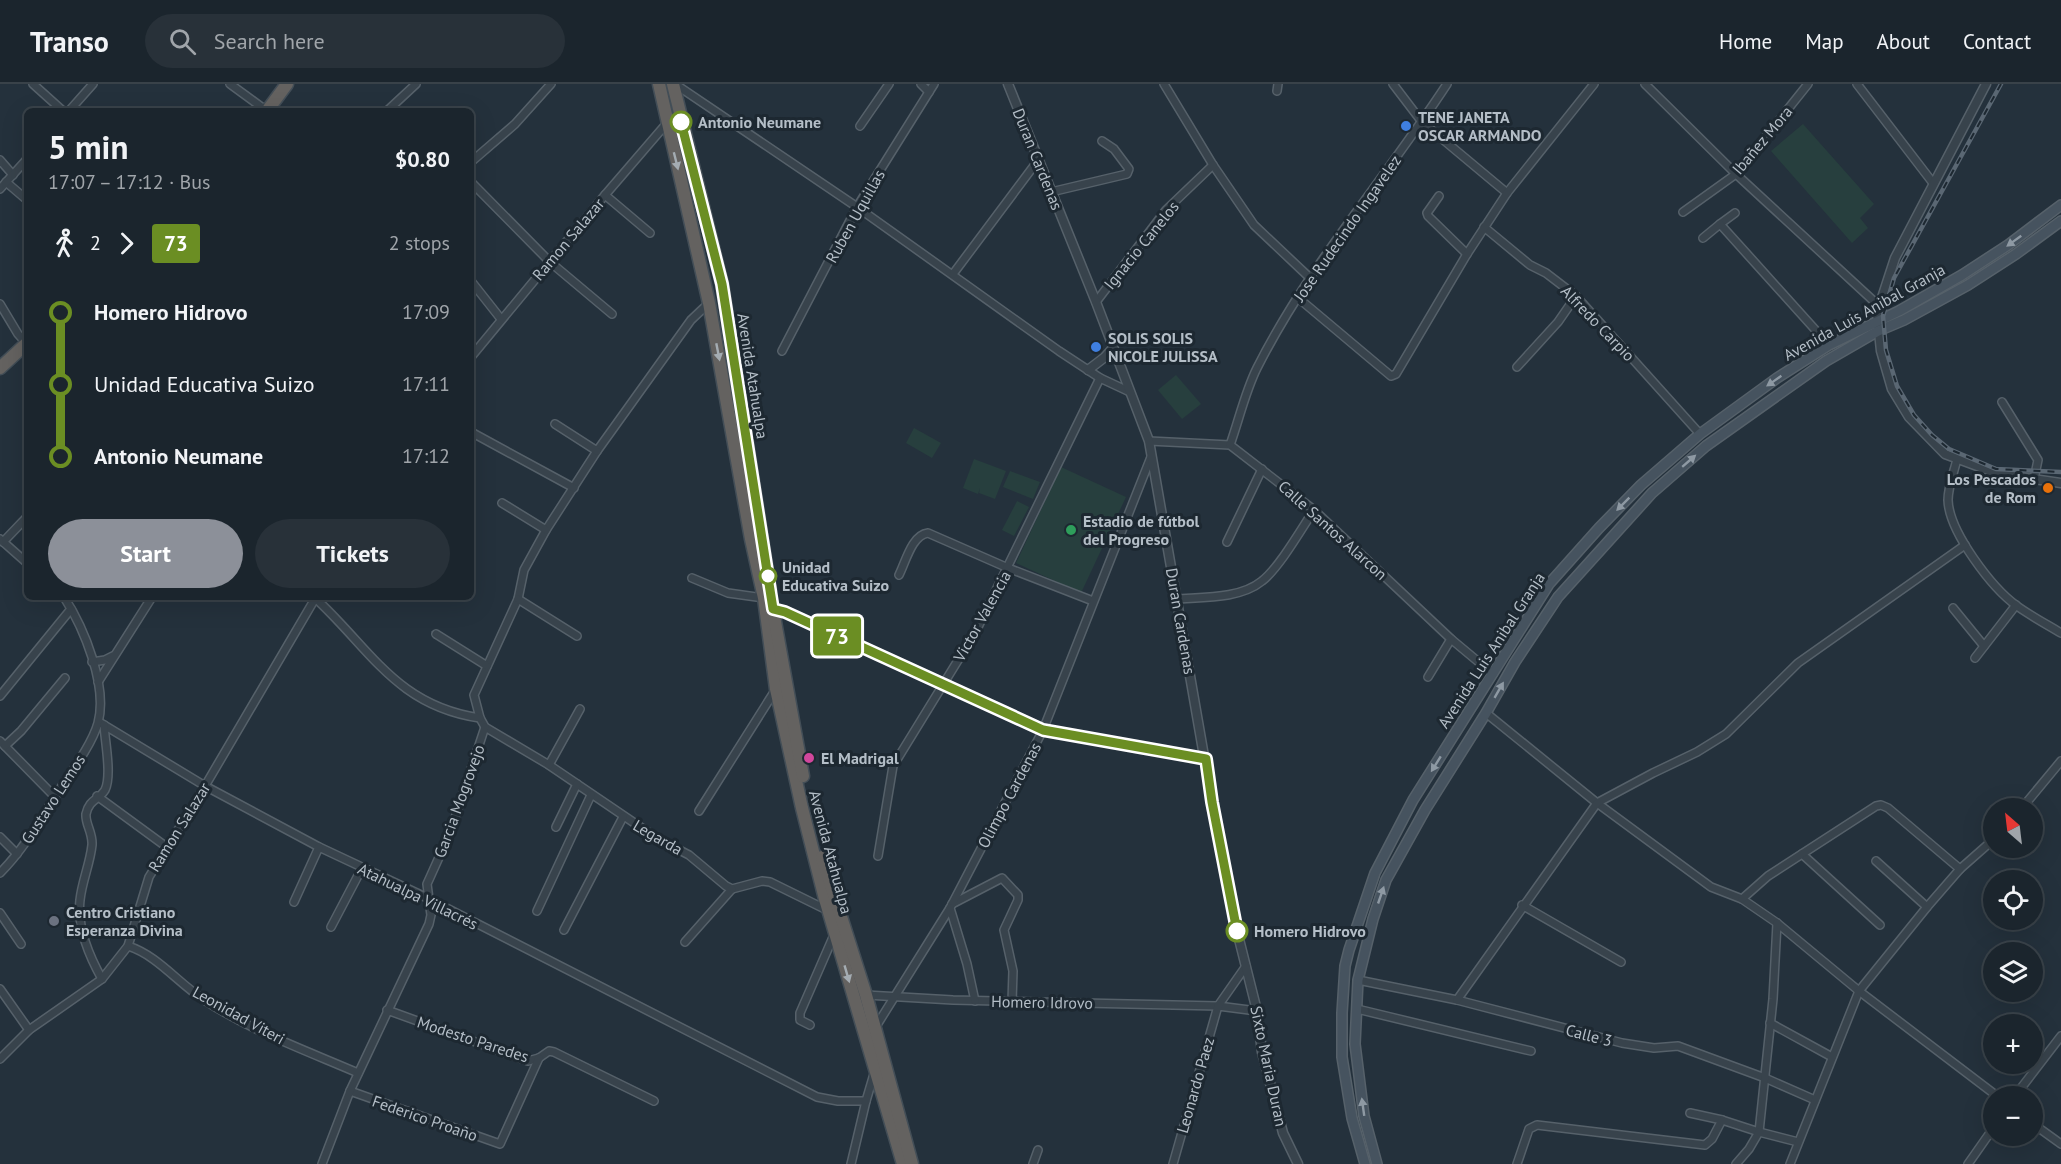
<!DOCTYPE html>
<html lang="en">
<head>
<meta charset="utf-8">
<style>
  body { margin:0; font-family:"PT Sans",sans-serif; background:#283139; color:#f1f3f6; height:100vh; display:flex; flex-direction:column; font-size:22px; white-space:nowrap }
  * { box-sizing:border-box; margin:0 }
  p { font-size:20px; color:#a0a5aa }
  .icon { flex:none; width:33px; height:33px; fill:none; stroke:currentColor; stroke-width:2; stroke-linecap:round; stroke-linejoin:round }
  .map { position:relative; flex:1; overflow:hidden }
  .drawer { position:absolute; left:24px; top:24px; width:450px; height:492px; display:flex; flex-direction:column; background:#1b252d; border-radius:9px; box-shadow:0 6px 24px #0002,0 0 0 2px #394249 }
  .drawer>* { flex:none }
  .badge { padding:0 12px; border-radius:4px; font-size:21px; line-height:39px }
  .needle { width:39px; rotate:332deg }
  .fabs { position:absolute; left:1983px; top:714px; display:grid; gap:12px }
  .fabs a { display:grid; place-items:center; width:60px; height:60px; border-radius:50%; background:#1b252d; box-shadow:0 6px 24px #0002,0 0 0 2px #394249; font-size:30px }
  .map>.badge { position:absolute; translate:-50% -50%; box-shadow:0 0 0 3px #fff }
  .legs { display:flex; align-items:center; gap:9px; height:66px; padding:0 24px; font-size:20px }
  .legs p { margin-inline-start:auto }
  .head { display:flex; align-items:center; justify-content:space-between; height:102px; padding:0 24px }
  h1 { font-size:33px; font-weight:600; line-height:45px }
  .action { display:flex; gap:12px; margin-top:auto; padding:12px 24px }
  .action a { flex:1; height:69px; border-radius:36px; background:#8c9099; color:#fff; font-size:24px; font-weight:600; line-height:69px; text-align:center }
  .action a+a { background:#283139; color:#f1f3f6 }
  ul { padding:0 24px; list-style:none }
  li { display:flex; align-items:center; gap:21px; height:72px; font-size:22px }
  li i { display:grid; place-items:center; width:9px; height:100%; margin:0 8px; background:currentColor }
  li i::after { content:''; width:15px; height:15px; margin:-8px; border:4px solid; border-radius:50%; background:#1b252d }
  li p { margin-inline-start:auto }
  li:first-child i { background:linear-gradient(#0000 50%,currentColor 0) }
  li:last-child i { background:linear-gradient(currentColor 50%,#0000 0) }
  header { display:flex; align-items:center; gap:36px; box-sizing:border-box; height:84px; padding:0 30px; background:#1b252d; border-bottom:2px solid #394249 }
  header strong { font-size:28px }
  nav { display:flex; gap:33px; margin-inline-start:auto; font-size:21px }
  .search { width:420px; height:54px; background:#283139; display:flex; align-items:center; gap:15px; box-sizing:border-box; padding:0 21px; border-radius:33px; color:#a0a5aa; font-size:22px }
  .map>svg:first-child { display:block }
  .green { fill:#273f3e }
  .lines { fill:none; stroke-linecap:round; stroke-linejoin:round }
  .minor-casing { stroke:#56616a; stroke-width:10 }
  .tertiary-casing { stroke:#56616a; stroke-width:11 }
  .secondary-casing { stroke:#56616a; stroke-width:12 }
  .trunk-casing { stroke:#434e57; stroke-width:15 }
  .minor { stroke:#38434c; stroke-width:7 }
  .tertiary { stroke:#38434c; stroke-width:8 }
  .secondary { stroke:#46535f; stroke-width:9 }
  .trunk { stroke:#646260; stroke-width:12 }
  .rail-casing { stroke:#5a6773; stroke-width:4.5 }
  .rail { stroke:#1d2831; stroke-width:2; stroke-dasharray:7; stroke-linecap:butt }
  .oneway { fill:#a4acb2 }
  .oneway2 { fill:#8e99a3 }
  .line-1-casing { stroke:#fff; stroke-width:14 }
  .line-1 { stroke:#6b8e23; stroke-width:9 }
  .stop-1-dot { fill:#fff; stroke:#6b8e23; stroke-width:3 }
  .shop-dot { fill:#3f7fe0; stroke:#1d2831; stroke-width:2 }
  .food-dot { fill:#e8710a; stroke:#1d2831; stroke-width:2 }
  .leisure-dot { fill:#2e9e5b; stroke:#1d2831; stroke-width:2 }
  .hotel-dot { fill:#d1479c; stroke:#1d2831; stroke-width:2 }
  .worship-dot { fill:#6b7280; stroke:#1d2831; stroke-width:2 }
  .labels { text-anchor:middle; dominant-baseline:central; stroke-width:6; stroke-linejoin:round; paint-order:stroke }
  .poi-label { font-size:16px; font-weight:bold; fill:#b4bec7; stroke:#1d2831; text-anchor:start }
  .stop-label { font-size:16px; font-weight:bold; fill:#b4bec7; stroke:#1d2831; text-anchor:start }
  .street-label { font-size:16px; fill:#b4bec7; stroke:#1d2831 }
</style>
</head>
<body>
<header>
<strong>Transo</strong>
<div class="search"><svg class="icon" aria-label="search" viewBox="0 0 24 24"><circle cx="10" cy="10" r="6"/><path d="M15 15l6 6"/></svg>Search here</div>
<nav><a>Home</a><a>Map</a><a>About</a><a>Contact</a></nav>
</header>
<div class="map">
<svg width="2061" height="1080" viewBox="0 0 2061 1080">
  <rect width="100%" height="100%" fill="#24313c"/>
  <g class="green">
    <path d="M1803 40 1874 120 1860 134 1868 144 1852 159 1771 67Z"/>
    <path d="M1176 291 1201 320 1182 335 1158 306Z"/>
    <path d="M914 344 941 359 932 374 906 359Z"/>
    <path d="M974 375 1006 387 995 415 979 409 980 404 978 410 963 404Z"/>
    <path d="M1061 383 1126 413 1081 509 1016 479Z"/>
    <path d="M1010 387 1040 398 1033 415 1003 403Z"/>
    <path d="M1017 417 1029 423 1014 452 1002 446Z"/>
  </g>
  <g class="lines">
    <g class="minor-casing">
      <g id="minor">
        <path d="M33 0 63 27"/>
        <path d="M230 0 267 27"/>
        <path d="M675 0 857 123 1059 267 1100 294 1130 308"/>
        <path d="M921 0 929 8"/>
        <path d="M1164 0 1213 81 1254 141 1309 193"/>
        <path d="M1393 0 1422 38 1507 109"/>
        <path d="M1645 0 1736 90 1878 221"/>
        <path d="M1857 0 1933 99"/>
        <path d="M1277 7 1278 0"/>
        <path d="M69 27 93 0"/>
        <path d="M387 27 416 0"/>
        <path d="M860 42 889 0"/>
        <path d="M0 76 13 91"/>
        <path d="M471 78 515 40 551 0"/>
        <path d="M6 98 27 116"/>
        <path d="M471 98 550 178 612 230"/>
        <path d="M0 105 27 75"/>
        <path d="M1051 108 1127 90 1129 85 1114 65 1102 57"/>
        <path d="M605 111 650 149"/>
        <path d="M1439 112 1427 129 1428 132 1467 170"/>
        <path d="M1683 128 1736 90 1808 0"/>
        <path d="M1720 140 1735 129"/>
        <path d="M1484 143 1530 181 1546 189 1576 212 1700 350"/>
        <path d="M1703 154 1720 140 1829 261"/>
        <path d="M953 190 1039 75"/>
        <path d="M471 197 501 235"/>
        <path d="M1297 213 1391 292 1396 290 1467 170 1507 109 1594 0"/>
        <path d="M1096 218 1166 126 1213 81"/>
        <path d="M709 219 691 236 597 367 546 446 524 486 518 515 474 611 480 634 485 643 549 681 658 755 689 771 726 802 732 805 762 797 770 798 827 826"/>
        <path d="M0 220 18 250 27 260"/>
        <path d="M782 267 857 123 934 0"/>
        <path d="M471 273 605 111 667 39"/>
        <path d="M1517 283 1558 238 1576 212"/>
        <path d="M2002 318 2038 376 2034 395"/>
        <path d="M555 340 597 367"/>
        <path d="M471 348 574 404"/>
        <path d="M1149 357 1230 361 1314 426 1451 555 1493 590"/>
        <path d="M1230 361C1239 336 1245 308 1257 284 1309 181 1385 95 1447 0"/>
        <path d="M1957 375C1954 388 1948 403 1948 416 1949 448 1992 504 2017 522 2031 532 2046 540 2061 549"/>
        <path d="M502 419 546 446"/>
        <path d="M0 455 27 479"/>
        <path d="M3 458 27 433"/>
        <path d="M1227 458 1262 385"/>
        <path d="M899 491C906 477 912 451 928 449L1008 484 1093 517"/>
        <path d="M692 494 728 509 764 514"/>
        <path d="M314 513C370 564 396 622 480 634"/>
        <path d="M518 515 577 552"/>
        <path d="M1176 515C1203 513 1240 515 1262 497 1279 484 1302 444 1314 426"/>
        <path d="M1953 524 1984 562"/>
        <path d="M773 525 785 528 1043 646 1206 675"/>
        <path d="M436 550 487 582"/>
        <path d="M1975 574 2016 521"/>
        <path d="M92 578 105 576 113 572"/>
        <path d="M1428 593 1451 555"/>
        <path d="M98 598 152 513"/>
        <path d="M0 612 71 525"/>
        <path d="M1486 629 1597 719 1711 803 1742 815 1777 839 1859 907 1997 1012"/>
        <path d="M99 638 205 702 319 763 417 809 817 1013 838 1017H866"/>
        <path d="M0 657 55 713"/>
        <path d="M5 662 21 647 65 594"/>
        <path d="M549 681 580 625"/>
        <path d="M97 712 168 764"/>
        <path d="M2022 724 2061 677"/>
        <path d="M699 727 776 605"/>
        <path d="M556 743 577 700"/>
        <path d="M0 753 17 770"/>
        <path d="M1802 770 1880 841"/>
        <path d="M878 772 893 682 976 547 1100 294"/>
        <path d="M1876 777 1927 823"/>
        <path d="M0 789C23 766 39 738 56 711 69 691 92 661 98 639 108 602 84 544 64 513"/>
        <path d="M1742 815 1768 792 1876 722 1881 721 1888 724 1960 785"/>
        <path d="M294 818 319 763"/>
        <path d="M952 820 1002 794 1018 811V816L1004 846 1013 887 1012 918"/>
        <path d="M1522 821 1621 878"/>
        <path d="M537 827 591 711"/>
        <path d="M0 829 21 860"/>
        <path d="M331 843 362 784"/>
        <path d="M564 846 623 733"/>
        <path d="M685 858 732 805"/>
        <path d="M128 862C157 871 178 899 203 915 249 946 307 967 358 989"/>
        <path d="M102 895C89 872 77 842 80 816 82 797 90 780 92 761 93 749 85 740 86 730 89 715 99 716 105 706 112 692 105 657 104 641"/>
        <path d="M1358 896 1457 916 1622 959 1654 964 1678 962 1765 994 1815 1016"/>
        <path d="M0 905 29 946"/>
        <path d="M866 911 953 916 1218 922 1257 927"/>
        <path d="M1457 916 1597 719 1653 689 1697 668 1726 650 1798 579 1965 461"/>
        <path d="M975 917 967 880 950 824 1043 646 1151 373"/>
        <path d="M1357 925 1531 967"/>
        <path d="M387 926 528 977 539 974 549 967 554 968 654 1017"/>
        <path d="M1770 939 1832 973"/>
        <path d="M810 941 800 936V929L834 851"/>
        <path d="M875 944 950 824"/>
        <path d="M0 975 29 946 102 895 128 862 149 793 205 702 316 513"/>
        <path d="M350 1007 500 1060 539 974"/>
        <path d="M2015 1012 2061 952"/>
        <path d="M1690 1029 1722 1036"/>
        <path d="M2032 1039 2061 1060"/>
        <path d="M322 1080 350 1007 429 840 431 831 427 800 450 749 485 643"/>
        <path d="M851 1080 866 1017 874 990"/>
        <path d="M1033 1080 1038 1066"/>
        <path d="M1173 1080 1218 922 1246 882"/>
        <path d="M1517 1080 1529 1045 1537 1041 1705 1061 1712 1055 1722 1036 1759 1048 1773 915 1777 839"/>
        <path d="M1736 1080 1749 1065 1759 1048 1798 1058"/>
        <path d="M1790 1080 1859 907 1927 823 1960 785 1994 755"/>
        <path d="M1968 1080 1994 1043"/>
      </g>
    </g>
    <g class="tertiary-casing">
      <g id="tertiary">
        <path d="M1008 0 1096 218 1149 357 1212 718 1237 847 1257 927 1262 968 1283 1049 1298 1080"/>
        <path d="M1986 0 1895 174 1877 229 1881 267 1892 305 1909 333 1945 370 1999 390 2061 399"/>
        <path d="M1088 286 1105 273 1113 264"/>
      </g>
    </g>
    <g class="secondary-casing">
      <g id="secondary">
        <path d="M1365 1080 1352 1034 1342 973V929L1345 882 1349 866 1375 789 1413 716 1549 500 1599 444 1641 401 1700 350 1777 294 1829 261 1899 227 1962 191 2008 161 2061 121"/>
        <path d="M1377 1080 1364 1032 1355 960 1358 896 1373 835 1386 796 1425 726 1486 629 1515 578 1558 513 1652 409 1706 362 1826 277 1878 247 1904 236 1968 201 2016 170 2061 137"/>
      </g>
    </g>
    <g class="trunk-casing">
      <g id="trunk">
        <path d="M659 0 709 219 751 455 764 514 776 605 802 724 825 815 903 1080"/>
        <path d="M673 0 722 200 770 506"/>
        <path d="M267 27 287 0"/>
        <path d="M0 284 27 259"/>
        <path d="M774 532 803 692"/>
        <path d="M822 773 866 911 912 1080"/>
      </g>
    </g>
    <use href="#minor" class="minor"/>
    <use href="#tertiary" class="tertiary"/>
    <use href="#secondary" class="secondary"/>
    <use href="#trunk" class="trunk"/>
    <g class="rail-casing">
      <path id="rail" d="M2001 0 1894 194 1883 232 1886 266 1897 302 1914 331 1932 351 1949 365 1996 385 2061 388"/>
    </g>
    <use href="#rail" class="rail"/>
  </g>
  <defs><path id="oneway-solid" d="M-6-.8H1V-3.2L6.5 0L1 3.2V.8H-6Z" transform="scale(1.5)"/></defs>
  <g class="oneway">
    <use href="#oneway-solid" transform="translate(676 77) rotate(76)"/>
    <use href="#oneway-solid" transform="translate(718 268) rotate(79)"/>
    <use href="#oneway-solid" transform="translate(847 890) rotate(74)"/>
  </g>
  <g class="oneway2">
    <use href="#oneway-solid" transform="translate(2014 157) rotate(144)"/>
    <use href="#oneway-solid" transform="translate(1774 297) rotate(145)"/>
    <use href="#oneway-solid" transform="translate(1689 377) rotate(-41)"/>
    <use href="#oneway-solid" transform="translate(1623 420) rotate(135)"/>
    <use href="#oneway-solid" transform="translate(1499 606) rotate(-60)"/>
    <use href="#oneway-solid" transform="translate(1436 680) rotate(122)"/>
    <use href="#oneway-solid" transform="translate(1381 811) rotate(-71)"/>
    <use href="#oneway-solid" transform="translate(1363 1023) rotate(-98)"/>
  </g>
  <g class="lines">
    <g class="line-1-casing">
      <path id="line-1" d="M681 38 722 200 773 525 785 528 1043 646 1206 675 1212 718 1237 847"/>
    </g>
    <use href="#line-1" class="line-1"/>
  </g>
  <g class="stop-1-dot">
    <circle cx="681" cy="38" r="10"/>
    <circle cx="768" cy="492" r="8"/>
    <circle cx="1237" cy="847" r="10"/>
  </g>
  <g class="shop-dot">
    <circle cx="1406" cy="42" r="6"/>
    <circle cx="1096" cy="263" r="6"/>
  </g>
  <circle class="food-dot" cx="2048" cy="404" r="6"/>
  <circle class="leisure-dot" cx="1071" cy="446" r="6"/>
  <circle class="hotel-dot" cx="809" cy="674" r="6"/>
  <circle class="worship-dot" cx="54" cy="837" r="6"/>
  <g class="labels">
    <g class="poi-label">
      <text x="1418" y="33">TENE JANETA<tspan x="1418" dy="18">OSCAR ARMANDO</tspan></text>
      <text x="1108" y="254">SOLIS SOLIS<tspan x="1108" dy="18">NICOLE JULISSA</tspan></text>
      <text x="2036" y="395" text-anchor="end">Los Pescados<tspan x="2036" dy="18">de Rom</tspan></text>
      <text x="1083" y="437">Estadio de fútbol<tspan x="1083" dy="18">del Progreso</tspan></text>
      <text x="821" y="674">El Madrigal</text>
      <text x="66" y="828">Centro Cristiano<tspan x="66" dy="18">Esperanza Divina</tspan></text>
    </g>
    <g class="stop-label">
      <text x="698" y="38">Antonio Neumane</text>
      <text x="782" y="483">Unidad<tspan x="782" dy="18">Educativa Suizo</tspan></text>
      <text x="1254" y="847">Homero Hidrovo</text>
    </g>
    <g class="street-label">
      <text transform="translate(1762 56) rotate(-50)">Ibañez Mora</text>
      <text transform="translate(1038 75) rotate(68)">Duran Cardenas</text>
      <text transform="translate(855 132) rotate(-61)">Ruben Uquillas</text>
      <text transform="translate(1347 144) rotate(-55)">Jose Rudecindo Ingavelez</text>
      <text transform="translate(568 155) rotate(-50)">Ramon Salazar</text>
      <text transform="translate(1141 161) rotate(-51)">Ignacio Canelos</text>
      <text transform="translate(1864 228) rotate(-29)">Avenida Luis Anibal Granja</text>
      <text transform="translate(1598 239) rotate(46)">Alfredo Carpio</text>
      <text transform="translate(753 292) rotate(81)">Avenida Atahualpa</text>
      <text transform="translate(1333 446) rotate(42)">Calle Santos Alarcon</text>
      <text transform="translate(982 532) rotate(-61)">Victor Valencia</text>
      <text transform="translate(1181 537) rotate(80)">Duran Cardenas</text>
      <text transform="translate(1491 566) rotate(-57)">Avenida Luis Anibal Granja</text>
      <text transform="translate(1009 711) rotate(-62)">Olimpo Cardenas</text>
      <text transform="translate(53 715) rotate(-57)">Gustavo Lemos</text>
      <text transform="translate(459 717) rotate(-70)">Garcia Mogrovejo</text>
      <text transform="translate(179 743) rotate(-58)">Ramon Salazar</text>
      <text transform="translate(658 753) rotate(30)">Legarda</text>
      <text transform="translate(831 768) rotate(75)">Avenida Atahualpa</text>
      <text transform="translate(418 812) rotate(26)">Atahualpa Villacrés</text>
      <text transform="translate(1042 918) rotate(1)">Homero Idrovo</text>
      <text transform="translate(239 931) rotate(29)">Leonidad Viteri</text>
      <text transform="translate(1589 951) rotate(14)">Calle 3</text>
      <text transform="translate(473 955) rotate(18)">Modesto Paredes</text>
      <text transform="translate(1269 982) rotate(78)">Sixto Maria Duran</text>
      <text transform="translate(1195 1001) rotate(-74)">Leonardo Paez</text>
      <text transform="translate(425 1034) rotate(19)">Federico Proaño</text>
    </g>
  </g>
</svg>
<div class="fabs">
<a><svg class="needle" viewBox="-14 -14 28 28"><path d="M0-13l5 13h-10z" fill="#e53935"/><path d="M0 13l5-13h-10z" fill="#a0a5aa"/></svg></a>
<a><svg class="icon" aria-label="locate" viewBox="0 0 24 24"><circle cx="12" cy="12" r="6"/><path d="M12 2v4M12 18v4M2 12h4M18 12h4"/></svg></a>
<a><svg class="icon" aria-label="layers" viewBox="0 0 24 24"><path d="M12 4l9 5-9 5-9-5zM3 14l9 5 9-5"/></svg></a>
<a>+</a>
<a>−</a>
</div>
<b class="badge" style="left:837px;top:552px;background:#6b8e23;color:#fff">73</b>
<section class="drawer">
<div class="head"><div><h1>5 min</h1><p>17:07 – 17:12 · Bus</p></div><b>$0.80</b></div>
<div class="legs"><svg class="icon" aria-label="walk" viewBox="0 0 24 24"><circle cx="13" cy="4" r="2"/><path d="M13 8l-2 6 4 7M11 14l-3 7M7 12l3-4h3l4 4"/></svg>2<svg class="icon" aria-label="forward" viewBox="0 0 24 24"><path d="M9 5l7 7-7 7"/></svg><b class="badge" style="background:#6b8e23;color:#fff">73</b><p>2 stops</p></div>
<ul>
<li><i style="color:#6b8e23"></i><b>Homero Hidrovo</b><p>17:09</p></li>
<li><i style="color:#6b8e23"></i><span>Unidad Educativa Suizo</span><p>17:11</p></li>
<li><i style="color:#6b8e23"></i><b>Antonio Neumane</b><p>17:12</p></li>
</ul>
<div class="action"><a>Start</a><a>Tickets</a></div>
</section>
</div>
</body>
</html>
